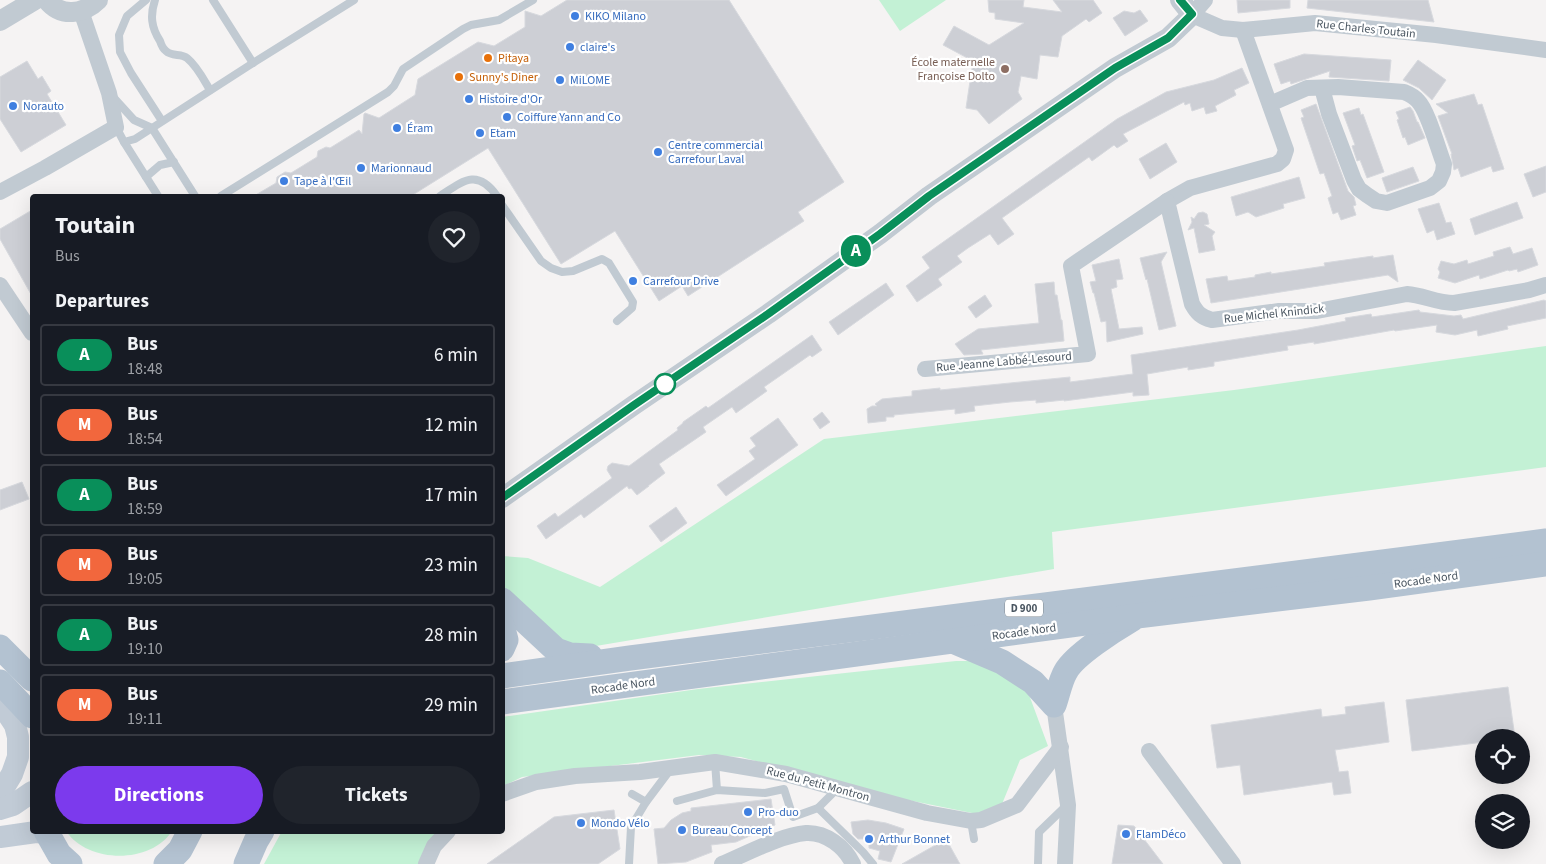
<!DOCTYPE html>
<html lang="en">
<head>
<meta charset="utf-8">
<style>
  body { margin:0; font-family:"Source Sans 3",sans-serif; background:#20242c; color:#f1f3f6; height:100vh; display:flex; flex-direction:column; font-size:19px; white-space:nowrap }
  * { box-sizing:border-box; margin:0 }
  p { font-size:16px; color:#9ea1a6 }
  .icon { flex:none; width:28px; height:28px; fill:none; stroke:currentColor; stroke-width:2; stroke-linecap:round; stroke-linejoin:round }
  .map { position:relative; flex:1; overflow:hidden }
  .drawer { position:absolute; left:30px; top:194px; width:475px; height:640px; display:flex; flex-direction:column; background:#171b24; border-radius:5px; box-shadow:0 5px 20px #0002 }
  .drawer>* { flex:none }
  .badge { padding:0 10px; border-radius:16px; font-size:18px; line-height:32px }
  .tools { position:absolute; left:1475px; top:729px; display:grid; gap:10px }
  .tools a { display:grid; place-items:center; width:55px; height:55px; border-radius:50%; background:#171b24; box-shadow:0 5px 20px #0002; font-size:25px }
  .map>.badge { position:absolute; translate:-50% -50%; box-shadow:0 0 0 2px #fff }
  h2 { padding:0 25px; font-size:19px; line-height:45px }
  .round { display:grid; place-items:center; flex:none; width:52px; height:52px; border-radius:26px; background:#20242c }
  .head { display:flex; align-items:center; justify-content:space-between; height:85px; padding:0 25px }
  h1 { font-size:24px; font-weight:700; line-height:38px }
  .primary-button { display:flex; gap:10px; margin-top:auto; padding:10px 25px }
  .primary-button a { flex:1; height:58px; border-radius:30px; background:#7c3aed; color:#fff; font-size:20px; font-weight:700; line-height:58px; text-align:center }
  .primary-button a+a { background:#20242c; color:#f1f3f6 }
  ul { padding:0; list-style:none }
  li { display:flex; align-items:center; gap:15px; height:62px; margin:0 10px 8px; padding:0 15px; border:2px solid #363941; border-radius:5px }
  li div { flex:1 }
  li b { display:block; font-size:19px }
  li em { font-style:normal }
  li .badge { min-width:55px; font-weight:700; text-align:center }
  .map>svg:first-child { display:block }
  .green { fill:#c3f1d5 }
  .building { fill:#cdcfd5; stroke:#d7d9de }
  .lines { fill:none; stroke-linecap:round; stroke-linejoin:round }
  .service { stroke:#c1cad2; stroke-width:8 }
  .minor { stroke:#c1cad2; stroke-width:16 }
  .tertiary { stroke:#c1cad2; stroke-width:20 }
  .secondary { stroke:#c1cbd6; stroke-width:22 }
  .primary { stroke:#b3c2d1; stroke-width:25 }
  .line-casing { stroke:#fff; stroke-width:11 }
  .line { stroke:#098f5a; stroke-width:8 }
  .shop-dot { fill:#3f7fe0; stroke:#fff; stroke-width:2 }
  .food-dot { fill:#e8710a; stroke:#fff; stroke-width:2 }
  .education-dot { fill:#8d6e63; stroke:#fff; stroke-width:2 }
  .stop-dot { fill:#fff; stroke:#098f5a; stroke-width:2.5 }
  .labels { text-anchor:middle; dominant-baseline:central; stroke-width:4.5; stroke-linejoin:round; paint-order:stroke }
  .shield { fill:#fff; stroke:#808990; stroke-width:1 }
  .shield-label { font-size:11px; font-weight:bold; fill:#4a5661 }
  .shop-label { font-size:12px; fill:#366cbe; stroke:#fff; text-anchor:start }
  .street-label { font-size:12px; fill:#4a5661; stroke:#fff }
  .food-label { font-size:12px; fill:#c56008; stroke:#fff; text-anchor:start }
  .education-label { font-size:12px; fill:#785e54; stroke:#fff; text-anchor:end }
</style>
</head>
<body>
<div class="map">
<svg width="1546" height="864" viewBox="0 0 1546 864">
  <rect width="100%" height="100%" fill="#f5f3f3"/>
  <g class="green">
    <path d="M879 0H946L900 31Z"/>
    <path d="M1546 346V467L1052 532 1054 569 572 650 503 593 502 556 528 558 600 587 824 439 1234 390Z"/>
    <path d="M956 661H983L1028 692 1048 746 1020 760 1002 804 977 814 883 795 741 757 699 755 522 777 503 786 502 717 698 689Z"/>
    <path d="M66 831H172C151 864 88 864 66 831Z"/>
    <path d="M282 831H440L419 864H264Z"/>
  </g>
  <g class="building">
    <path d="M567 0H729L844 182 798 212 804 221 688 296 682 286 659 301 615 231 561 264 488 148 411 196H254L276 183 277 177 285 172 291 173 317 157 318 151 326 147 330 148 359 130 362 134 364 114 365 113 379 118 415 95 418 79 478 42 494 46 525 27V11L541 16Z"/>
    <path d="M988 0H1024L1023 7 1062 12 1053 0H1093L1102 13 1089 22 1086 19 1062 36 1058 57 1040 55 1037 79 1021 76 1018 92 1022 99 989 124 977 110 966 108 973 61 943 45 954 26 989 45 1024 23 995 19V13L989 12Z"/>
    <path d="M1237 0H1290V8L1238 13Z"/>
    <path d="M1308 0H1428L1434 22 1307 8Z"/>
    <path d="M1140 10 1148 21 1125 36 1113 18 1124 11 1134 13Z"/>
    <path d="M1304 54 1391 60 1389 81 1329 77 1330 71 1291 84 1290 81 1281 84 1274 64Z"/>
    <path d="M1418 60 1446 80 1432 100 1419 88 1403 80Z"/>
    <path d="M27 61 38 79 42 76 51 91 47 94 66 125 21 152 0 119V77Z"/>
    <path d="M1242 68 1249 83 1234 90 1236 95 1215 106 1217 111 1206 114 1204 107 1192 111 1190 103 1185 105 1184 102 1123 134 1128 141 1117 148 1114 145 1092 161 1089 157 1002 218 1014 234 998 245 990 234 968 248 957 256 962 262 938 279 942 285 917 302 906 286 930 268 922 257 1117 119 1166 92 1214 80Z"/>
    <path d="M1474 94 1478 105 1482 104 1504 169 1493 172 1491 166 1461 177 1458 168 1454 170 1451 154H1452L1438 116 1448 113 1436 104Z"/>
    <path d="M1316 104 1348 191 1354 197 1356 205 1353 206 1356 215 1341 220 1338 212 1333 214 1328 198 1332 196 1324 173 1320 174 1301 118 1304 117 1301 110Z"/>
    <path d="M1410 107 1413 111 1417 122H1418L1425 138 1408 145 1405 137 1403 138 1397 120 1399 119 1396 112Z"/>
    <path d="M1359 108 1361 115 1363 114 1384 172 1367 178 1360 160 1357 161 1352 146 1355 145 1343 113Z"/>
    <path d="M1166 143 1177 162 1150 179 1139 159Z"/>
    <path d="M1546 166V192L1533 197 1524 174Z"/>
    <path d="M1413 167 1419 181 1387 192 1382 178Z"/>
    <path d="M1299 177 1305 198 1283 204 1284 208 1256 217 1248 212 1236 216 1231 197Z"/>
    <path d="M1517 202 1523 218 1475 235 1470 219Z"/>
    <path d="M1439 203 1446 223 1451 222 1455 234 1437 240 1434 230 1427 233 1418 209Z"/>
    <path d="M32 210V296L0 239V229Z"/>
    <path d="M1203 212 1207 214 1209 224 1204 225 1215 232 1212 236 1215 250 1199 253 1194 228 1188 230 1192 222 1191 217 1194 219 1198 213Z"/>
    <path d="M1510 247 1513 254 1532 248 1538 265 1518 272 1517 269 1509 271 1508 270 1480 279 1479 275 1455 283 1438 278 1440 272 1438 269 1441 261 1454 264 1467 260 1468 264 1494 256 1493 252Z"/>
    <path d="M1167 252 1161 262 1176 326 1159 330 1147 279 1146 280 1140 258Z"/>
    <path d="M1393 255 1398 282 1388 275 1211 303 1206 279 1227 276 1228 281 1255 277V275L1271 272V274L1325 266 1324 263 1373 256V258Z"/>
    <path d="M1119 259 1123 279 1116 280 1117 287 1111 289 1119 329 1142 327 1143 334 1107 342 1106 321 1101 322 1094 293H1093L1090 282 1096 281 1092 265Z"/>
    <path d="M1054 282 1055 295H1057L1061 320H1062L1064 341 981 350 983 354 964 355 955 344 978 329 1039 323 1035 284Z"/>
    <path d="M886 283 894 295 838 335 829 322Z"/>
    <path d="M985 295 992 306 976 318 968 307Z"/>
    <path d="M1544 300 1546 301V318L1507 326 1508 329 1478 336 1477 330 1455 335 1436 332 1437 325 1395 331 1394 330 1314 344V342L1287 346 1288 350 1214 362V366L1188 370V367L1147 374 1149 395 1133 396V392L1064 401V400L1036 403V400L1010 402 974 406 975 411 955 414V409L894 415V417H886V421L868 423 867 409 872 406H877L875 404 882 399 912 396V391L940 388V390L1070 377V382L1133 374 1131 355 1298 330 1346 321 1345 318 1371 314 1372 317 1419 310 1420 312 1454 316 1461 315 1463 319Z"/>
    <path d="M812 335 822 350 812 357 810 355 764 387 767 391 736 413 732 407 703 427 706 432 659 464 665 473 648 486H649L637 495 631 488 629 489 627 486 584 518 581 514 546 539 537 526 555 513 558 517 612 478 607 470 608 466 612 463 629 466 678 430 677 428 683 423V422L706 406 708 408Z"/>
    <path d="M822 412 830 422 820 429 813 419Z"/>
    <path d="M778 418 798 445 726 496 717 485 755 459 749 451 756 446 750 438Z"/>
    <path d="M22 482 29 499 0 510V490Z"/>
    <path d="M676 507 687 523 661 542 649 526Z"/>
    <path d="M1508 687 1515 738H1484V742L1412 751 1406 700Z"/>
    <path d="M1384 702 1389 742 1335 750 1339 772 1348 771 1351 793 1334 795 1332 782 1244 795 1240 765 1217 768 1211 725 1321 709 1322 717 1346 714 1345 707Z"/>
    <path d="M771 799 775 825 736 842 711 845 712 852 686 862 658 864 654 829 664 828 671 820 682 813 691 811V808Z"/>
    <path d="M614 810 620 849 598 864H487L554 817Z"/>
    <path d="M868 820 886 823 904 829 891 862 878 859 880 851 869 848V839H858L853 834 851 822Z"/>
    <path d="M1118 825 1134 826 1163 864H1112Z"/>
    <path d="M946 839 960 864H902Z"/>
  </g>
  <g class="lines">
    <g class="service">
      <path d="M146 0 127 16 119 35 120 52 131 73 162 121"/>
      <path d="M155 0C150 15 151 27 160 41 161 44 163 49 166 51 172 57 181 53 187 58 197 66 204 80 210 90"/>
      <path d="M213 0 253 63"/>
      <path d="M114 98 134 120 152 128 195 196"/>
      <path d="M116 127 124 142 135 139 253 63 354 0"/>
      <path d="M124 142 158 196"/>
      <path d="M146 177 160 165 174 162"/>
      <path d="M221 196 388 92 394 86 403 69 463 29 471 25 499 20 533 0"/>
      <path d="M440 196C463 181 477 168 497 196"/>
      <path d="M502 205 541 261 551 268 562 272 573 271 602 259 609 263 633 302 632 308 617 321"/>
      <path d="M715 762 717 790"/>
      <path d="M632 794 646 802"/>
      <path d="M677 801 717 790 765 793 784 789 793 817 818 808 837 789"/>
      <path d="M818 808 863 852 873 864"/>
      <path d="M971 821 974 839"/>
      <path d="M629 864 631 827 646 802 670 770"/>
      <path d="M1038 864 1039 832 1066 806"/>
    </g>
    <g class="minor">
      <path d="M1205 0 1192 15 1222 28 1243 30 1315 23 1436 35 1546 50"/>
      <path d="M1243 30 1286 150 1283 159 1277 164 1190 188 1167 201 1192 304C1197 313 1201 317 1212 320L1279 311H1317L1407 294C1423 295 1437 303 1454 303L1529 290 1546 285"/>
      <path d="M1270 104 1307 88 1338 87 1404 92C1409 94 1414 96 1418 101 1428 111 1438 149 1444 164L1443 172 1439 181 1430 188 1387 203 1376 201 1367 195 1359 189 1354 180 1329 114 1322 88"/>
      <path d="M0 192 45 168 116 127 109 93 81 11"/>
      <path d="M0 285 32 333"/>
      <path d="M925 369 1088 354 1071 266 1167 201"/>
      <path d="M1054 705 1068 805 1065 864"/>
      <path d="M1149 751 1233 864"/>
      <path d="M502 794 536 782 575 776 640 772 715 762 786 774 927 813 971 821 981 820 1017 805 1061 747"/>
      <path d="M426 864 434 846 448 831"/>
      <path d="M722 864C746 854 781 835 806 833 826 832 845 847 853 864"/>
    </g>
    <g class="tertiary">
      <path d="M47 0C61 18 84 14 98 0"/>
      <path d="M0 21 35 0"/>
      <path d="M502 498 634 405 768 314 880 234 929 196 1115 68 1168 38 1192 15 1180 0"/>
    </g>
    <g class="secondary">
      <path d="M0 702 15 725 18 737V757L12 774 0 794"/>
      <path d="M0 809 13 805 32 792"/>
      <path d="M0 837 36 832 46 833"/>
    </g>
    <g class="primary">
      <path d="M502 600 556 650 570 655 590 656"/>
      <path d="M502 625 506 640 502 649"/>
      <path d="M955 642 1002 662 1033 682 1054 705C1058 694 1060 681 1066 671 1075 655 1114 630 1131 620"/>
      <path d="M0 647 32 679"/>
      <path d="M502 676 630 658 1546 541"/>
      <path d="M0 682 32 716"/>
      <path d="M502 702 1137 616 1369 588 1546 564"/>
      <path d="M46 831 59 854 70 864"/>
      <path d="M166 864 180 850 190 831"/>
      <path d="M246 864 256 841 262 831"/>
    </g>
  </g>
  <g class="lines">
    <g class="line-casing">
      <path id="line" d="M502 498 634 405 768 314 880 234 929 196 1115 68 1168 38 1192 14 1180 0"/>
    </g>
    <use href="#line" class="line"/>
  </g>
  <g class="shop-dot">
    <circle cx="575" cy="16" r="5"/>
    <circle cx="570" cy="47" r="5"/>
    <circle cx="560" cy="80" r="5"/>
    <circle cx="469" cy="99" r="5"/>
    <circle cx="13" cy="106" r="5"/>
    <circle cx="507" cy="117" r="5"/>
    <circle cx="397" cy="128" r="5"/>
    <circle cx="480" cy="133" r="5"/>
    <circle cx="658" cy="152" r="5"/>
    <circle cx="361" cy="168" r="5"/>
    <circle cx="284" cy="181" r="5"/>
    <circle cx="633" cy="281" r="5"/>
    <circle cx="748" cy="812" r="5"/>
    <circle cx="581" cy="823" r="5"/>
    <circle cx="682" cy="830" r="5"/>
    <circle cx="1126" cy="834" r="5"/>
    <circle cx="869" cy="839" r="5"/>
  </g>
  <g class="food-dot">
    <circle cx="488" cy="58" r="5"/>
    <circle cx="459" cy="77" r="5"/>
  </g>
  <circle class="education-dot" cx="1005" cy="69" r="5"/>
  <circle class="stop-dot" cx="665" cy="384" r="10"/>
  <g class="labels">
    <rect class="shield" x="1005" y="599.5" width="38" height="17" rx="4"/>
    <g class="shield-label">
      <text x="1024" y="608">D 900</text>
    </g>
    <g class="shop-label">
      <text x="585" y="16">KIKO Milano</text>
      <text x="580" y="47">claire's</text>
      <text x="570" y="80">MiLOME</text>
      <text x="479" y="99">Histoire d'Or</text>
      <text x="23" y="106">Norauto</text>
      <text x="517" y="117">Coiffure Yann and Co</text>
      <text x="407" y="128">Éram</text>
      <text x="490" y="133">Etam</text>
      <text x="668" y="145">Centre commercial<tspan x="668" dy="14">Carrefour Laval</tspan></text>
      <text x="371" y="168">Marionnaud</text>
      <text x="294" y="181">Tape à l'Œil</text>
      <text x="643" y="281">Carrefour Drive</text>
      <text x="758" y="812">Pro-duo</text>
      <text x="591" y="823">Mondo Vélo</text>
      <text x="692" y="830">Bureau Concept</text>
      <text x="1136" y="834">FlamDéco</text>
      <text x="879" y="839">Arthur Bonnet</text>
    </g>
    <g class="street-label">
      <text transform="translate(1366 29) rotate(6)">Rue Charles Toutain</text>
      <text transform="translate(1274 314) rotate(-6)">Rue Michel Knindick</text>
      <text transform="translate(1004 362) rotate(-5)">Rue Jeanne Labbé-Lesourd</text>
      <text transform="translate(1426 580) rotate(-8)">Rocade Nord</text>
      <text transform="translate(1024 632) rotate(-8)">Rocade Nord</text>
      <text transform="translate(623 686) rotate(-8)">Rocade Nord</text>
      <text transform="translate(818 784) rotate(15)">Rue du Petit Montron</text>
    </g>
    <g class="food-label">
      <text x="498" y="58">Pitaya</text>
      <text x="469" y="77">Sunny's Diner</text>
    </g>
    <g class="education-label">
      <text x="995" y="62">École maternelle<tspan x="995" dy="14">Françoise Dolto</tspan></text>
    </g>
  </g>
</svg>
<div class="tools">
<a><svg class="icon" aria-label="locate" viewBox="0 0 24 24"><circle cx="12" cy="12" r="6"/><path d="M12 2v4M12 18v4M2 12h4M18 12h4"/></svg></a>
<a><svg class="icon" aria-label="layers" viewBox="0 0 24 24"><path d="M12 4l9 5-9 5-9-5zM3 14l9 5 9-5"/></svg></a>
</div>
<b class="badge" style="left:856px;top:251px;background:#098f5a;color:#fff">A</b>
<section class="drawer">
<div class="head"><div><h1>Toutain</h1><p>Bus</p></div><a class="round"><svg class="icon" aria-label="heart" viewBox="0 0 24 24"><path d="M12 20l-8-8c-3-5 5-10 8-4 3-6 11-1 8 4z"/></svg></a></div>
<h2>Departures</h2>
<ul>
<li><span class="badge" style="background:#098f5a;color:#fff">A</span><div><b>Bus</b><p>18:48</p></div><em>6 min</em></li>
<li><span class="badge" style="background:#f2673d;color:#fff">M</span><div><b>Bus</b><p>18:54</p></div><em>12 min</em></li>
<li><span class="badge" style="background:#098f5a;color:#fff">A</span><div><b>Bus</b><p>18:59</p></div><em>17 min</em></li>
<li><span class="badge" style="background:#f2673d;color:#fff">M</span><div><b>Bus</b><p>19:05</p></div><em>23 min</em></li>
<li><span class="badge" style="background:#098f5a;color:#fff">A</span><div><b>Bus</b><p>19:10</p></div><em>28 min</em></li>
<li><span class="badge" style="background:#f2673d;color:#fff">M</span><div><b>Bus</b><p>19:11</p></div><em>29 min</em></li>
</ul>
<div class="primary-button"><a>Directions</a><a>Tickets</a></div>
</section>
</div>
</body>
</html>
